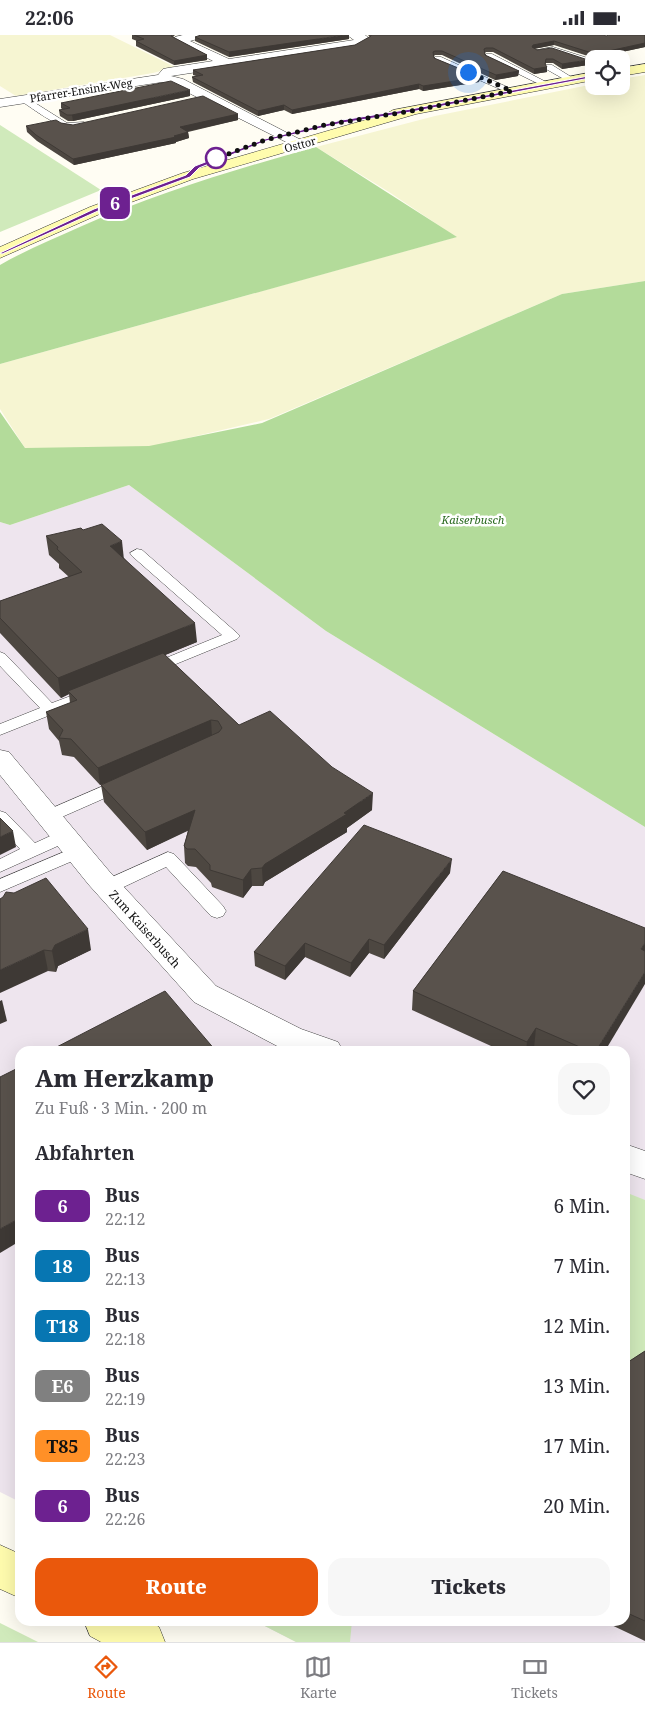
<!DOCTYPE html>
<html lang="de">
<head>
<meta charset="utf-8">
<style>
  body { margin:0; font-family:"Noto Serif",serif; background:#f7f7f7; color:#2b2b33; height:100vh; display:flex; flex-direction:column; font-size:19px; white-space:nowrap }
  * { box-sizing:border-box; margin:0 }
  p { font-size:16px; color:#7c7c81 }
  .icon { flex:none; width:28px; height:28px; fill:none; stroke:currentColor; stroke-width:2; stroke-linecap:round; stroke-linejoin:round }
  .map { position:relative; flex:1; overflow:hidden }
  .panel { position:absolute; left:15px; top:1011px; width:615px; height:580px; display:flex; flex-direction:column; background:#fff; border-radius:15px; box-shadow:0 5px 20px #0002 }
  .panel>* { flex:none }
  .badge { padding:0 10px; border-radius:8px; font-size:18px; line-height:32px }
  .buttons { position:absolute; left:585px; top:15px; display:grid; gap:10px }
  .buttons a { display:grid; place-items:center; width:45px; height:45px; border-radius:10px; background:#fff; box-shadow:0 5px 20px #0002; font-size:25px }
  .you { position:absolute; width:25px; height:25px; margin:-12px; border:4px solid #fff; border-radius:50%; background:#1a73e8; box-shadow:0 0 0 8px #1a73e833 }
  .map>.badge { position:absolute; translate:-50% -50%; box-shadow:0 0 0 2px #fff }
  h2 { padding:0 20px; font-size:19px; line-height:45px }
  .round { display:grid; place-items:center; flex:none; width:52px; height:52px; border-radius:15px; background:#f7f7f7 }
  .head { display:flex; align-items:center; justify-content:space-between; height:85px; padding:0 20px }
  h1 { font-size:24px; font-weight:800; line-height:38px }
  .primary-button { display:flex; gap:10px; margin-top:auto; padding:10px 20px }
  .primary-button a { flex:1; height:58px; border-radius:15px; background:#ea580c; color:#fff; font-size:20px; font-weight:800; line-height:58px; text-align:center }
  .primary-button a+a { background:#f7f7f7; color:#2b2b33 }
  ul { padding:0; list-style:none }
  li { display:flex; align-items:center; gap:15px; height:60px; padding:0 20px }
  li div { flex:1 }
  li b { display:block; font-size:19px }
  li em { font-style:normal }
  li .badge { min-width:55px; font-weight:700; text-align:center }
  .status { display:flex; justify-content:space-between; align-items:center; height:35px; padding:0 25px; background:#fff; direction:ltr }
  .status svg { height:14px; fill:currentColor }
  .dock { display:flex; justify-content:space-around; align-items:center; height:70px; border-top:1px solid #e1e1e2; background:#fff; font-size:14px; color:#7c7c81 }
  .dock a { display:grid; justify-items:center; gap:2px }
  .dock .on { color:#ea580c }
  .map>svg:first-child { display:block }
  .industrial { fill:#eee5ee }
  .farmland { fill:#f6f5d2 }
  .green { fill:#d0eabb }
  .forest { fill:#b3db9a }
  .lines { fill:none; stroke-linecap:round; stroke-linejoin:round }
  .service-casing { stroke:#434343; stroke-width:1 }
  .minor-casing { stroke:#434343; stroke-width:1 }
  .secondary-casing { stroke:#323232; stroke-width:1 }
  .service { fill:#fff; fill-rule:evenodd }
  .minor { fill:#fff; fill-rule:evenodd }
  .secondary { fill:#fffcae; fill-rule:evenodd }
  .wall { fill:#4d4741 }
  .shaded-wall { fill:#3e3935 }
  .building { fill:#59524c; stroke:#3e3935 }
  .line { fill:#6d2190; stroke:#fff }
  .walk { stroke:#101010; stroke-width:5; stroke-dasharray:0 9 }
  .stop-dot { fill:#fff; stroke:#6d2190; stroke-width:2.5 }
  .labels { text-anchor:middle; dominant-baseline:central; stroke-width:5; stroke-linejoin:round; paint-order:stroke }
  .far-street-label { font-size:11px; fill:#101010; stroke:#fff }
  .far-park-label { font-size:11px; font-style:italic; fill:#29691f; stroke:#fff }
  .street-label { font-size:12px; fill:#101010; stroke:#fff }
</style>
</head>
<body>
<div class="status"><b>22:06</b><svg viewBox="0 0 49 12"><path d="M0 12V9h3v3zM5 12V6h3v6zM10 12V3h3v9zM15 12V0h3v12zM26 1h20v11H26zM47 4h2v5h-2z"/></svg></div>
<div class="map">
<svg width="645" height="1607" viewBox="0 0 645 1607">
  <rect width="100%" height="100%" fill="#fffdf3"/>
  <path class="industrial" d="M129 450 326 596 645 792V1607H296L255 1586H625V1016H20V1467L0 1457V487L10 490Z"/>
  <g class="farmland">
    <path d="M0 0H110L175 32 153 38 16 61 0 51Z"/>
    <path d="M645 40V246L562 259 269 384 145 413H25L0 374V329L456 202 389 157 316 112 435 81 594 49V51H621V44Z"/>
  </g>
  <g class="green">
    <path d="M0 90 101 155 0 197Z"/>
    <path d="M625 1157 645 1165V1323L625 1336Z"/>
    <path d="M255 1586H352L350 1607H296Z"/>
    <path d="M0 1588 38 1607H0Z"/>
  </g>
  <g class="forest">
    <path d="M316 112 457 202 0 329V230C26 215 55 203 82 191 158 158 236 134 316 112Z"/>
    <path d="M645 246V792L326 596 129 450 10 490 0 487V377L25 413 149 411 262 388 562 259Z"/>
  </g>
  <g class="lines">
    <g class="service-casing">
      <g id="service">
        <path d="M553 12 594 25V30L552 16 537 18 533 16Z"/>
        <path d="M486 19H492L550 49 543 51 486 23Z"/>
        <path d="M435 22H441L516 56 509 58 435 26Z"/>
        <path d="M546 30H552L576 45 569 47 546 34Z"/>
        <path d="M24 61 67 88 84 87 88 90C70 104 37 76 21 66L20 64Z"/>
        <path d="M137 514 142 515 237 598 240 601 237 604 154 638H144L141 635 144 632 222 600 132 521 130 518Z"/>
        <path d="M0 617 5 619 52 668 92 653 98 655 100 658 98 661 0 700V689L40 673 0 631Z"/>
        <path d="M124 742 130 744 132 748 130 752 55 785 49 787 43 785 40 781 43 777Z"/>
        <path d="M0 776 6 778 35 808 59 797 65 795 71 797 74 801 71 805 0 837V824L20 814 0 793Z"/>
        <path d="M78 811 84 813 87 817 84 821 0 857V844Z"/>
        <path d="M168 817 174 819 223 871 226 876 223 881 217 883 211 881 166 832 113 857 107 858 101 857 98 852 101 847Z"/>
      </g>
    </g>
    <g class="minor-casing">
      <g id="minor">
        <path d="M183 0H203L201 3 190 6 229 24 354 5 347 0H365L370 4 355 13 171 41 183 44 303 106 305 109 303 112 298 113 173 50 162 47 0 72V64L158 40 163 34 168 33 213 26 173 5 175 2Z"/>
        <path d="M0 715 9 717 109 836 216 951 301 994 338 1007 343 1016H292L279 1012 194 967 89 850 0 740Z"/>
        <path d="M625 1109 645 1116V1144L625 1137Z"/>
      </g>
    </g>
    <g class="secondary-casing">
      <g id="secondary">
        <path d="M645 29V37L621 41V33Z"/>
        <path d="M594 37V45L416 79 193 144 102 178 0 223V212L90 172 183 138 386 79 393 75Z"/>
        <path d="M0 1510 20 1519V1563L0 1554Z"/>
        <path d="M84 1586H149L159 1592 165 1607H101L90 1601Z"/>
      </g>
    </g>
    <use href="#service" class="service"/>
    <use href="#minor" class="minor"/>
    <use href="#secondary" class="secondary"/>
  </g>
  <g class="wall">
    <path d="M132 0H175L173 2 207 20V25L174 30 136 11V6H137L132 4Z"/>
    <path d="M368 0H604L606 1 645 0V12L594 23 554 10 534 14 537 15 588 30 562 34 553 28H546L545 30 547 37 534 39 493 17H486L485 18V20L519 36 518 41 495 45 442 20H435L434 21V23L480 42 479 47 423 56 419 54 292 79 284 75 258 81 193 47 192 42 196 41 193 40V35L355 10 370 2Z"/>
    <path d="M195 2 349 4 229 22 195 6Z"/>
    <path d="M190 61 73 86H68L60 81 59 75H63L61 73V68Z"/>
    <path d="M238 79V85L188 97 189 103 176 107V108L74 130 37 106 27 97 26 91 61 88 73 90Z"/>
    <path d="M83 495 124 523 197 607 165 620 239 690 372 775 347 793V797L265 847 263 851H252L243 863 212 852 211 848 196 832 188 831 185 828 184 811 188 795 147 815 104 767 101 750 109 747 100 750 74 722 62 720 59 706 49 694 46 677 70 668 69 659 61 663 0 598V566L69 542 59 533V529L49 520 46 501Z"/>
    <path d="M503 836 605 1016H541L534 1013 531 1016H502L412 975 413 956Z"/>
    <path d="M450 838 384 924 369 918 350 942 305 922 285 945 255 931 254 917Z"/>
    <path d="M0 864 91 915 58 931 56 937 48 936Z"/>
    <path d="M645 1316V1606L603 1586H625V1329Z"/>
  </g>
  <g class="shaded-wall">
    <path d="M345 0H349V4L229 22V17Z"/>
    <path d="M554 6V10L533 14 532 12 533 10Z"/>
    <path d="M645 8V12L594 23 595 19Z"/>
    <path d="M207 20V25L174 30V26Z"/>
    <path d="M546 24 545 32H547V37L534 39V34L545 29Z"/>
    <path d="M588 25V30L562 34V29Z"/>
    <path d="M519 36 518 41 495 45 496 40Z"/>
    <path d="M480 42 479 47 423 56V51Z"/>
    <path d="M419 49V54L292 79V75Z"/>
    <path d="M190 55V61L73 86 72 80Z"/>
    <path d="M284 70V75L258 81V76Z"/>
    <path d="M238 79V85L180 98V92Z"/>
    <path d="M188 97 189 103 176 107V108L74 130 73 124 174 101Z"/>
    <path d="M122 506 124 525 110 511Z"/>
    <path d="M195 588 197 607 70 659 68 656 69 659 61 663 58 643Z"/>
    <path d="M211 685 212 702 100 750 98 733Z"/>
    <path d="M373 758 372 775 347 793V797L265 847 263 851 262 833 265 829 344 778Z"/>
    <path d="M195 775 196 792 147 815 145 797Z"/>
    <path d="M13 796 16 812 0 820V802Z"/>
    <path d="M452 824 450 838 384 924V910Z"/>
    <path d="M251 834 252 851 243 863V845Z"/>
    <path d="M88 894 91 915 58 931 56 937 52 916 55 910Z"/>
    <path d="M369 904V918L350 942 351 928Z"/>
    <path d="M305 908V922L285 945V931Z"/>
    <path d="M645 908V922L641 914Z"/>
    <path d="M44 915 48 936 0 958V935Z"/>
    <path d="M645 937V949L605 1016H596Z"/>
    <path d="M2 965 7 986 0 989V966Z"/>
    <path d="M536 993 534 1013 531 1016H526L527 1007Z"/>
    <path d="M20 1183V1206L0 1218V1194Z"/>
  </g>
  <g class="building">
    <path d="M134 0H172L171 1 207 20 174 26 136 6 144 4Z"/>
    <path d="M201 0H345L229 17 195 2Z"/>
    <path d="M371 0H604L606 1 609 0H645V8L595 19 554 6 533 10 532 12 537 15 552 13 588 25 562 29 553 24H546L545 29 547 32 534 34 493 13H486L484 14 485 20 519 36 496 40 442 16H435L433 17 434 23 480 42 423 51 419 49 292 75 284 70 258 76 192 42 203 40 193 35 355 10 371 1Z"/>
    <path d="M171 46 190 55 72 80H67L59 75 70 73 61 68Z"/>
    <path d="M203 61 238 79 180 92 188 97 174 101 176 102 73 124 36 100 26 91 56 85 61 88 73 90Z"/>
    <path d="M102 489 122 506 110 511 195 588 58 643 0 583V566L82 537 57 514 58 512 46 501 81 493 83 495Z"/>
    <path d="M163 618 239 690 270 676 332 732 373 758 344 778 347 779 265 829 262 833 251 834 243 845 210 835V830L195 814H187L184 811 195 775 145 797 101 750 219 697 222 693 218 686 211 685 98 733 71 704 59 703 63 695 46 677 77 665 68 656Z"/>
    <path d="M0 783 13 796 0 802Z"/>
    <path d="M364 790 452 824 384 910 369 904 351 928 305 908 285 931 254 917Z"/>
    <path d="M503 836 645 893V908L641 914 645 916V937L596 1016H589L536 993 527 1007 413 956Z"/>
    <path d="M46 843 88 894 55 910 52 916 44 915 0 935V864L3 862 6 857 14 858Z"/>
    <path d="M165 956 216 1016H49Z"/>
    <path d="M20 1032V1183L0 1194V1042Z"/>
    <path d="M645 1316V1586L625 1577V1329Z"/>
  </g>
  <path class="line" d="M594 40 595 42 411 77 342 88 266 106 199 133 190 142 98 176 2 219 0 218 94 174 186 140 195 131 265 104 342 85 411 74Z"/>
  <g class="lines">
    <path class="walk" d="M216 123 210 126 265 105 325 90 411 76 512 56 468 37"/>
  </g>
  <circle class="stop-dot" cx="216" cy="123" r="10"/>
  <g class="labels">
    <g class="far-street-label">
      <text transform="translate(81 55) rotate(-9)">Pfarrer-Ensink-Weg</text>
      <text transform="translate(300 109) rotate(-15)">Osttor</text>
    </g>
    <g class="far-park-label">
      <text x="473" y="484">Kaiserbusch</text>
    </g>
    <g class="street-label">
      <text transform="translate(145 894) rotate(48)">Zum Kaiserbusch</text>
    </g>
  </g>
</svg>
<div class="buttons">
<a><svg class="icon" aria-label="locate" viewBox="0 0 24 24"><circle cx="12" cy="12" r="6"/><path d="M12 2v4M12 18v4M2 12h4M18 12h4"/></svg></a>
</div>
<div class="you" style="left:468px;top:37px"></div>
<b class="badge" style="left:115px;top:168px;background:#6d2190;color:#fff">6</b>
<section class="panel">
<div class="head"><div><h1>Am Herzkamp</h1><p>Zu Fuß · 3 Min. · 200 m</p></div><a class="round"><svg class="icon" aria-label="heart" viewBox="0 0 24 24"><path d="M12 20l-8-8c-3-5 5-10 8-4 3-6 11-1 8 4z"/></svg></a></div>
<h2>Abfahrten</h2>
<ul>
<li><span class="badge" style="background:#6d2190;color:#fff">6</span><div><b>Bus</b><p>22:12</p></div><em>6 Min.</em></li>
<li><span class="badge" style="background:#0776b2;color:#fff">18</span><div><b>Bus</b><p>22:13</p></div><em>7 Min.</em></li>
<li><span class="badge" style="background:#0776b2;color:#fff">T18</span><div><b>Bus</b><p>22:18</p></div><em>12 Min.</em></li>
<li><span class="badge" style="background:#808080;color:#fff">E6</span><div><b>Bus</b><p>22:19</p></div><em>13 Min.</em></li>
<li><span class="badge" style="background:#ff9027;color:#111">T85</span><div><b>Bus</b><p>22:23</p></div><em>17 Min.</em></li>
<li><span class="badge" style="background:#6d2190;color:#fff">6</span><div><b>Bus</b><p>22:26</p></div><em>20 Min.</em></li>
</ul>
<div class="primary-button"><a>Route</a><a>Tickets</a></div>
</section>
</div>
<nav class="dock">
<a class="on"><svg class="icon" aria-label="directions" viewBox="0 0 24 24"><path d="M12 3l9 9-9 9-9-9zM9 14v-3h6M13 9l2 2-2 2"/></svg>Route</a>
<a><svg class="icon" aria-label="map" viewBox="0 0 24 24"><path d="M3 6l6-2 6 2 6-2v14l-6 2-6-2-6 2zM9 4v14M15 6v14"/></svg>Karte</a>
<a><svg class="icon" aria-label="tickets" viewBox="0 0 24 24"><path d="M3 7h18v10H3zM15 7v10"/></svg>Tickets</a>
</nav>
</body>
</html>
